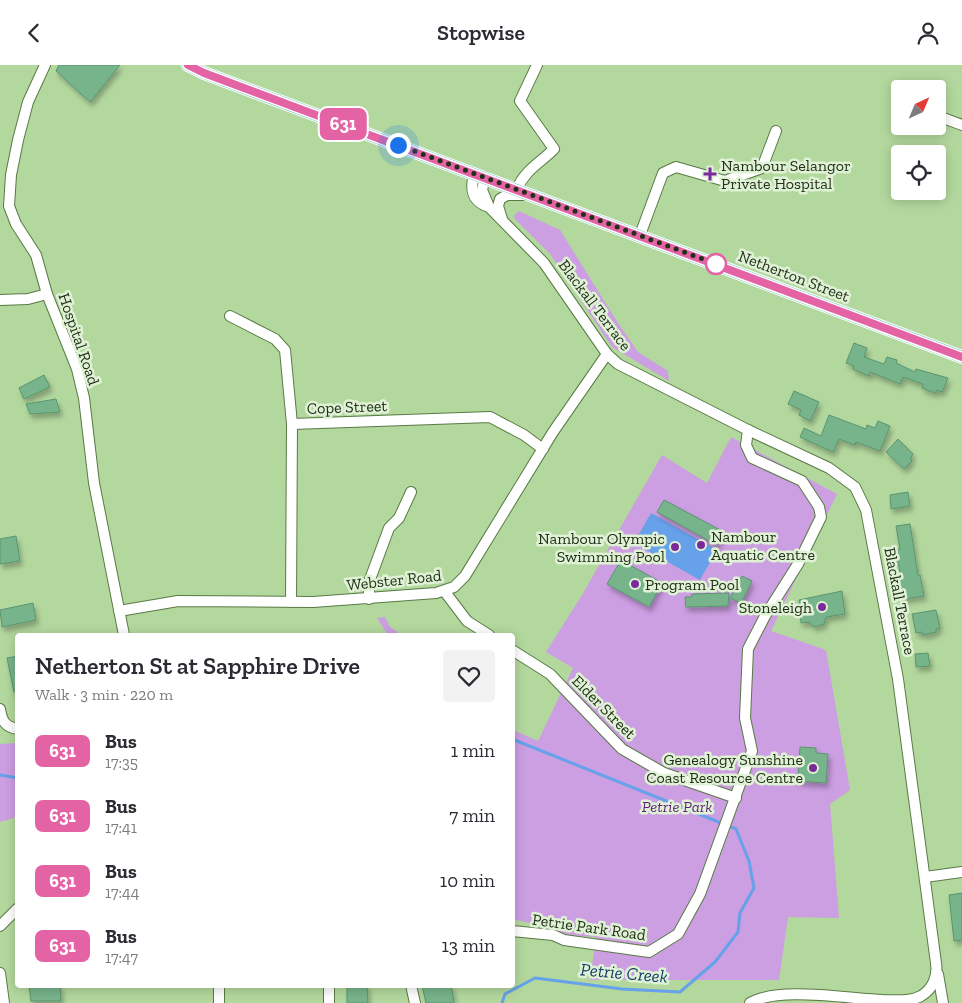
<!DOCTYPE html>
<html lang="en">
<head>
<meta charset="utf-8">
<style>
  body { margin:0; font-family:"Zilla Slab",serif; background:#f2f2f3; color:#2b2b33; height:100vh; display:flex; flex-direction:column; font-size:19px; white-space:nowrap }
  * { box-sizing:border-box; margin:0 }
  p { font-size:16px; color:#7c7c81 }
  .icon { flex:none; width:28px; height:28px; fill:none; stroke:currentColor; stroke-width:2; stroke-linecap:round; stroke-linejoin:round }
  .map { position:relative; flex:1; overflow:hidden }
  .side { position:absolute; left:15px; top:568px; width:500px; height:355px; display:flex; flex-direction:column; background:#fff; border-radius:5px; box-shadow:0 2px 12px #0003 }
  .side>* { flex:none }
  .badge { padding:0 10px; border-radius:8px; font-size:18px; line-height:32px }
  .needle { width:32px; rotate:44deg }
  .buttons { position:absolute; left:891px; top:15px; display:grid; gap:10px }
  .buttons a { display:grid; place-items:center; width:55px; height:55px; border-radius:5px; background:#fff; box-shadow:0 2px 12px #0003; font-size:25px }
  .you { position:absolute; width:25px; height:25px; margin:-12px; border:4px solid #fff; border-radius:50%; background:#1a73e8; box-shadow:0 0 0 8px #1a73e833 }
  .map>.badge { position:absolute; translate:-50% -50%; box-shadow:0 0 0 2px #fff }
  .round { display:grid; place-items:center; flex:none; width:52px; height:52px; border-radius:5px; background:#f2f2f3 }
  .headline { display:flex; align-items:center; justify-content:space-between; height:85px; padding:0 20px }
  h1 { font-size:24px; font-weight:600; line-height:38px }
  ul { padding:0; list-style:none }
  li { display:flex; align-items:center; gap:15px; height:65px; padding:0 20px }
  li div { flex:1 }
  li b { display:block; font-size:19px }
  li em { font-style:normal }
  li .badge { min-width:55px; font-weight:700; text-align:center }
  header { display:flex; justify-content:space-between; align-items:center; height:65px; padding:0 20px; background:#fff; font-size:22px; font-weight:600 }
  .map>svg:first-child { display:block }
  .green { fill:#cc9ee2 }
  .water { fill:#66a1e9 }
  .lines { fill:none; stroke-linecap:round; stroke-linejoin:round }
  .stream { stroke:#66a1e9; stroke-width:3 }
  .building { fill:#77b48b; stroke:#59956e; filter:url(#shadow) }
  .minor-casing { stroke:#597a45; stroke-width:12 }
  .major-casing { stroke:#fff; stroke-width:14 }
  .minor { stroke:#fff; stroke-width:10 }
  .major { stroke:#83c3c2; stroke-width:12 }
  .line-casing { stroke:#fff; stroke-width:11 }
  .line { stroke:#e463a4; stroke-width:8 }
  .walk { stroke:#22301a; stroke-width:5; stroke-dasharray:0 9 }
  .poi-dot { fill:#7b2a9b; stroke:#e0f2d5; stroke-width:2 }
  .stop-dot { fill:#fff; stroke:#e463a4; stroke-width:2.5 }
  .labels { text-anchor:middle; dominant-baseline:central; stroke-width:5; stroke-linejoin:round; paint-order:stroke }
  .poi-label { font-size:16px; fill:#22301a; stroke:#e0f2d5; text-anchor:start }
  .street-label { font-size:16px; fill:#22301a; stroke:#e0f2d5 }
  .park-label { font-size:16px; font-style:italic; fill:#601e7a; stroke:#e0f2d5 }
  .water-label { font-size:18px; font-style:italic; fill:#153d6c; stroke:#e0f2d5 }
</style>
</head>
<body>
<header><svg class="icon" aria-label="back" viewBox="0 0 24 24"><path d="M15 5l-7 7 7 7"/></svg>Stopwise<svg class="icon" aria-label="person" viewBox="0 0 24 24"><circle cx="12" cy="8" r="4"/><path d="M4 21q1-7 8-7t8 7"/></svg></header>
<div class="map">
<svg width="962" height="938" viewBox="0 0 962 938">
  <defs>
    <filter id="shadow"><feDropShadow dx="2.5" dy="4.5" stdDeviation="2.5" flood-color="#0004"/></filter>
  </defs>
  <rect width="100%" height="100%" fill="#b3d89e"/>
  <g class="green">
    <path d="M519 146 560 165 618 258 638 287 668 306 669 316 612 282 550 189 515 154 514 151Z"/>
    <path d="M731 372 837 429 771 566 826 585 850 725 830 739 839 853 788 852 779 915H590L596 872 567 870 553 864 513 854V665L538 676 573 603 546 587 582 530 662 390 707 418Z"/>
    <path d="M385 552 390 562 402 570H388L377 553Z"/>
    <path d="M17 678V752L0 757V679Z"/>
  </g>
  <path class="water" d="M651 448 717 485 700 515 634 478Z"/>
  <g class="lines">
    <g class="stream">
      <path d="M0 710 18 713"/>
      <path d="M502 938 505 929 535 913 622 924 680 927 715 897 738 867 740 848 754 823 749 796 736 764 512 674"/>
    </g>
  </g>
  <g class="building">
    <path d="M59 0H120L90 37 56 6Z"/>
    <path d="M854 278 867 283 864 292 884 299 887 292 897 295 896 298 915 307 916 304 948 313 942 327 937 325 935 328 922 323 923 319 903 312 900 319 870 307 869 311 853 304 854 301 846 298Z"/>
    <path d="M44 310 50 322 24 334 19 323Z"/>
    <path d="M794 326 819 337 810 356 799 350 801 345 788 339Z"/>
    <path d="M56 334 60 347 30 349 26 339Z"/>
    <path d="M829 350 866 364 867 360 875 363 878 356 890 361 880 386 856 377 855 380 839 374 833 387 800 372 804 363 821 371Z"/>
    <path d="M898 374 913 389 910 394 912 396 904 404 886 387Z"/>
    <path d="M908 427 910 441 891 444 890 430Z"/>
    <path d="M664 435 724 467 717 480 657 447Z"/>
    <path d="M910 459 918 510H920L924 531 903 534 899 514 901 513 898 496H896L894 485 900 484 896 461Z"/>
    <path d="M16 471 20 496 0 499V474Z"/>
    <path d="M621 495 662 518 649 542 607 519Z"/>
    <path d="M742 511 752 516 741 538 730 533Z"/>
    <path d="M842 526 845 549 826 552 824 559 814 562 809 557 801 558 799 535Z"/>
    <path d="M729 528 728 541 686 542 685 532H691L692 529Z"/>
    <path d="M33 538 36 555 2 562 0 545Z"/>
    <path d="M936 545 940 563 936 564V567L922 570V567L916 568 912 549Z"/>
    <path d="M928 588 930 601 916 602 915 589Z"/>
    <path d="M18 591V627H14L7 593Z"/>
    <path d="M800 682 816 683V688L828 689 826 718 798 716Z"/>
    <path d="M962 828V875L954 876 949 830Z"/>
    <path d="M29 920H60L61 936H31Z"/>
    <path d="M347 920H367L368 938H347Z"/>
    <path d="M422 920H451L454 938H426Z"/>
  </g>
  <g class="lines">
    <g class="minor-casing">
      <g id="minor">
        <path d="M45 0 28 37 18 75 11 110 9 141 16 159 36 190 47 229 77 304 84 333 94 418 124 570"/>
        <path d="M938 51 962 60"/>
        <path d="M474 109C470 124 472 137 489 142L544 198 607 289 618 299 748 365 829 403 855 422 866 445 898 614 936 898C938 911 933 924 921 931 910 937 896 935 883 935 850 934 778 921 750 938"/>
        <path d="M485 112 482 125 489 142"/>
        <path d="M517 124C525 105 540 98 554 84L520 36 537 0"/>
        <path d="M502 154 498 141 500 134 507 130H523"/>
        <path d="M640 170 663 108 676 102 725 116 762 103 776 66"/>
        <path d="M0 235 28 234 47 229"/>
        <path d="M230 251 275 274 285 285 292 359 291 537"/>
        <path d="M292 359 490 352 524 370 543 384"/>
        <path d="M445 527 467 556 489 570"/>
        <path d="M369 534V517L389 463 399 453 411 427"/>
        <path d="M119 546 178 536 313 537 436 528 454 522 465 511 553 367 607 289"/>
        <path d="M512 585 550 609 622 684 664 708 736 733"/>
        <path d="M0 644C2 656 5 662 18 664"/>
        <path d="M925 812 962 807"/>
        <path d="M0 861 18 843"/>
        <path d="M512 866 553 870 564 875 649 887 678 869 700 829 752 686 745 653 748 584 765 551 798 499 821 452 819 442 802 416 752 393 746 380 748 365"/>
        <path d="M0 908 4 938"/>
        <path d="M938 909 943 938"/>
        <path d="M219 920V938"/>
        <path d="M329 920V938"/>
        <path d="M411 920 415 938"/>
      </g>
    </g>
    <g class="major-casing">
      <path id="major" d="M188 0 204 8 962 292"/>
    </g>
    <use href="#minor" class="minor"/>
    <use href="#major" class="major"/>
  </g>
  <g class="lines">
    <g class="line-casing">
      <path id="line" d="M188 0 204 8 962 292"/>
    </g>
    <use href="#line" class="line"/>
    <path class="walk" d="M398 80 716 199"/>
  </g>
  <g class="poi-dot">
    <path d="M707.5 101.5h5v5h5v5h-5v5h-5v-5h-5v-5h5z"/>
    <circle cx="701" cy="480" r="5"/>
    <circle cx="675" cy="482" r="5"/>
    <circle cx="635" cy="519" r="5"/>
    <circle cx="822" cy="542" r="5"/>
    <circle cx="813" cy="703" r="5"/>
  </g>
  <circle class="stop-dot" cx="716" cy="199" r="10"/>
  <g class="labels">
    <g class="poi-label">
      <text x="721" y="100">Nambour Selangor<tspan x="721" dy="18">Private Hospital</tspan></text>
      <text x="711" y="471">Nambour<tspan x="711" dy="18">Aquatic Centre</tspan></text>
      <text x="665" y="473" text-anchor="end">Nambour Olympic<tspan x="665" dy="18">Swimming Pool</tspan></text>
      <text x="645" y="519">Program Pool</text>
      <text x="812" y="542" text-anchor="end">Stoneleigh</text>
      <text x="803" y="694" text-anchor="end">Genealogy Sunshine<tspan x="803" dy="18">Coast Resource Centre</tspan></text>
    </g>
    <g class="street-label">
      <text transform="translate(794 211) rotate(21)">Netherton Street</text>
      <text transform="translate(595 240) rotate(53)">Blackall Terrace</text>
      <text transform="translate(79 274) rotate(71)">Hospital Road</text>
      <text transform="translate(347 342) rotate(-2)">Cope Street</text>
      <text transform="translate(394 515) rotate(-6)">Webster Road</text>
      <text transform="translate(900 536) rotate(79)">Blackall Terrace</text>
      <text transform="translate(604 642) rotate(45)">Elder Street</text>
      <text transform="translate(589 862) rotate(8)">Petrie Park Road</text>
    </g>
    <g class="park-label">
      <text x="677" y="741">Petrie Park</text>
    </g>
    <g class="water-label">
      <text transform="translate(624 908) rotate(5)">Petrie Creek</text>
    </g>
  </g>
</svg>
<div class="buttons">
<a><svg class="needle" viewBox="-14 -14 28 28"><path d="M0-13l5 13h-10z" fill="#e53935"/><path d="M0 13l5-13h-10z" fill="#7c7c81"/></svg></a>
<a><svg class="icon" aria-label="locate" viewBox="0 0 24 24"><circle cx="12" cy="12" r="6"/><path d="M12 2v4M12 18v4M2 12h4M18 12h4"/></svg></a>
</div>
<div class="you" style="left:398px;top:80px"></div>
<b class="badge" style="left:343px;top:59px;background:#e463a4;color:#fff">631</b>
<section class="side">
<div class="headline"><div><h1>Netherton St at Sapphire Drive</h1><p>Walk · 3 min · 220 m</p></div><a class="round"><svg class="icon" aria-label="heart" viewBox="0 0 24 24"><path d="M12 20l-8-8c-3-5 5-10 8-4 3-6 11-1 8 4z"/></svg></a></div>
<ul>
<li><span class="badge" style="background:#e463a4;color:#fff">631</span><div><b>Bus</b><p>17:35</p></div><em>1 min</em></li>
<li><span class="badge" style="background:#e463a4;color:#fff">631</span><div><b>Bus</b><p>17:41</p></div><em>7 min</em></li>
<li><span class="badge" style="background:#e463a4;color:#fff">631</span><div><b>Bus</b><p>17:44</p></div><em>10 min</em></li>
<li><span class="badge" style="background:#e463a4;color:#fff">631</span><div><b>Bus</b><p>17:47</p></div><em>13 min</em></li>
</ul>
</section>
</div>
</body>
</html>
